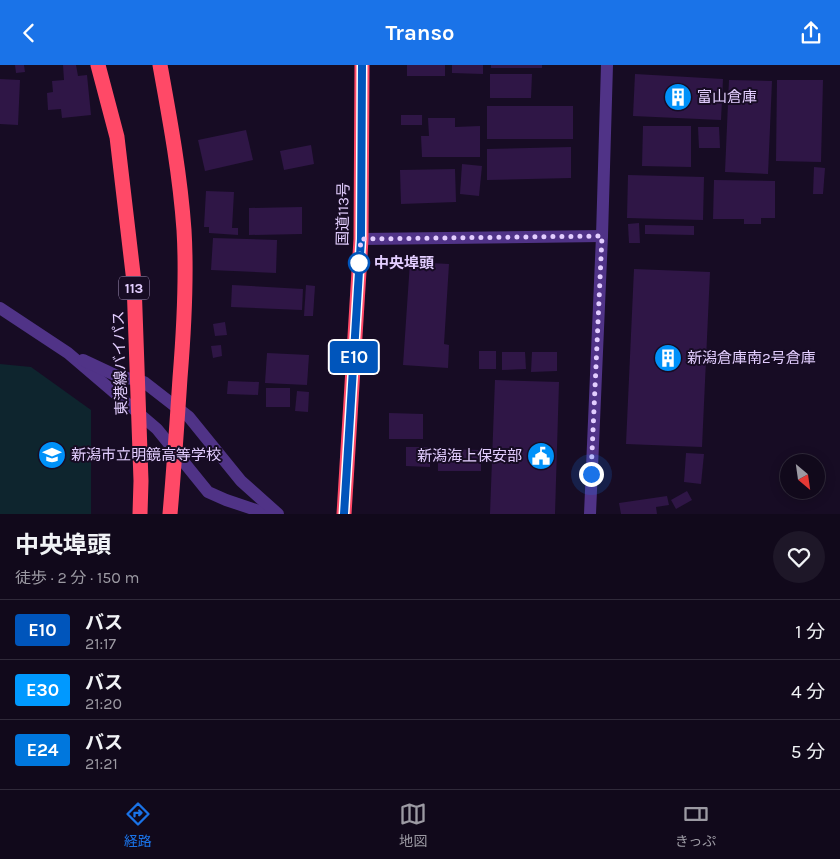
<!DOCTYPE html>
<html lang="ja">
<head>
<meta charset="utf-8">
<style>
  body { margin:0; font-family:Karla,"Noto Sans JP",sans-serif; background:#1e1728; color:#f1f3f6; height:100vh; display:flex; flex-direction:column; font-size:19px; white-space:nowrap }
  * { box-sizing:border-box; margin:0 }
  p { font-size:16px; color:#9c9aa3 }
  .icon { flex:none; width:28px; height:28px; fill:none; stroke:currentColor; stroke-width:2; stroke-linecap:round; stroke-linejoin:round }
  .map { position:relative; height:449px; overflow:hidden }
  .side { display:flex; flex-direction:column; background:#11091b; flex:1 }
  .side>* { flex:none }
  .badge { padding:0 10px; border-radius:4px; font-size:18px; line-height:32px }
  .needle { width:32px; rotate:151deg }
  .fabs { position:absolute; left:780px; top:389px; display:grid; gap:10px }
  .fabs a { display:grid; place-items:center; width:45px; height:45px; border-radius:50%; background:#11091b; box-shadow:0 2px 12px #0003,0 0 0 1px #302a3a; font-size:25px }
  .you { position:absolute; width:25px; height:25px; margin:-12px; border:4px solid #fff; border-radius:50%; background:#1a73e8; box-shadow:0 0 0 8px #1a73e833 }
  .map>.badge { position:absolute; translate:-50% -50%; box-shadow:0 0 0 2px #fff }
  .round { display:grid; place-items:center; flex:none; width:52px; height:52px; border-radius:26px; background:#1e1728 }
  .overview { display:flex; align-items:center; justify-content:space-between; height:85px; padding:0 15px }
  h1 { font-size:24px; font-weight:700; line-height:38px }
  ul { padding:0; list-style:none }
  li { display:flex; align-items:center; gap:15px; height:60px; padding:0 15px; border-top:1px solid #302a3a }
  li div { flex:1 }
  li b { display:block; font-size:19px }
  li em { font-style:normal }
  li .badge { min-width:55px; font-weight:700; text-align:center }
  header { display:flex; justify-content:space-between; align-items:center; height:65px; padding:0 15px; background:#1a73e8; color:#fff; font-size:22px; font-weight:700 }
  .tab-bar { display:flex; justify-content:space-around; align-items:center; height:70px; border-top:1px solid #302a3a; background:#11091b; font-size:14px; color:#9c9aa3 }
  .tab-bar a { display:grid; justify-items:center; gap:2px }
  .tab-bar .on { color:#1a73e8 }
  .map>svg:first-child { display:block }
  .green { fill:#0e252e }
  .building { fill:#2f1646 }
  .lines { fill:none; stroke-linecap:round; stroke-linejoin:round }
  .minor { stroke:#503387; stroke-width:12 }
  .highway { stroke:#ff4967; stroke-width:15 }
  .line-casing { stroke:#fff; stroke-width:11 }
  .line { stroke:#05b; stroke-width:8 }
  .walk { stroke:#e3ceff; stroke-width:5; stroke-dasharray:0 9 }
  .stop-dot { fill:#fff; stroke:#05b; stroke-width:2.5 }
  .labels { text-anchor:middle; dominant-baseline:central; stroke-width:4; stroke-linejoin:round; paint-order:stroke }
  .shield { fill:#170c24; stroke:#a694bd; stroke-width:1 }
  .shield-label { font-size:14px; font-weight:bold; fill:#e3ceff }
  .poi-label { font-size:15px; fill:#e3ceff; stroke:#170c24; text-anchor:start }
  .street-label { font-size:15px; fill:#e3ceff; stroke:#170c24 }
  .stop-label { font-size:15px; font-weight:bold; fill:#e3ceff; stroke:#170c24; text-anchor:start }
</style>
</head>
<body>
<header><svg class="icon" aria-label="back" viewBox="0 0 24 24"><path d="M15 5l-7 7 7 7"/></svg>Transo<svg class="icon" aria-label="share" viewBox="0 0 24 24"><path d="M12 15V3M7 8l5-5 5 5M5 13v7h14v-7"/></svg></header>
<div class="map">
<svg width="840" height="449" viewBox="0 0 840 449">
  <rect width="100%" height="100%" fill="#170c24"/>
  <path class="green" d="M0 299 31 302 91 345V449H0Z"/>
  <g class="building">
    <path d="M15 0H24L25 7 16 8Z"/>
    <path d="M63 0H76L78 11 87 10 91 50 62 53 61 44 48 45 47 28 53 27 52 16 64 15Z"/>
    <rect x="407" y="0" width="38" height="11"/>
    <path d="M452 0H483V9L452 8Z"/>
    <rect x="491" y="0" width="51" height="3"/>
    <path d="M490 9H532L531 33H490Z"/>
    <path d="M635 9 723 14 721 55 633 51Z"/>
    <path d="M0 14 20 15 18 60 0 59Z"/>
    <path d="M729 15 772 16 768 109 725 107Z"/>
    <path d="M777 15H823L821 97 776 96Z"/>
    <rect x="487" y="41" width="86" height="33"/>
    <rect x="401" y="50" width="21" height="10"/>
    <path d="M428 53H455V62L480 61V92H422L421 71H429Z"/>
    <path d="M643 61H691V102L642 101Z"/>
    <path d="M698 62H719L720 83H699Z"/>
    <path d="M246 65 253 95 205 106 198 75Z"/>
    <path d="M311 80 314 99 284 105 280 86Z"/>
    <path d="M571 82V113L487 115V84Z"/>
    <path d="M462 99 482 101 479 131 460 129Z"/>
    <path d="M814 102 825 103 823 129H813Z"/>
    <path d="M455 104 456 137 401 139 400 105Z"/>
    <path d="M628 110 704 112 703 155 627 153Z"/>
    <path d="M714 115 775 116V153H761V159H744V154H713Z"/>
    <path d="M206 126 234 127 232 163H238V170L209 168V162H204Z"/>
    <path d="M302 142V169L249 170V143Z"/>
    <path d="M639 158 640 178H629L628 159Z"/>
    <path d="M645 160 694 161V170L645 169Z"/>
    <path d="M213 173 277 175 276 208 211 205Z"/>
    <path d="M410 197 449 199 444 279 449 280 448 303 403 300Z"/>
    <path d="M634 204 710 207 702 382 626 379Z"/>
    <path d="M232 220 303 224 302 245 231 242Z"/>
    <path d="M306 220 315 221 313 251H304Z"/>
    <path d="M225 257 227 270 215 271 213 259Z"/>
    <path d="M221 280 222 291 213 293 211 281Z"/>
    <rect x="479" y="286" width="17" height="18"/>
    <path d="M502 287H525L526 304 502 305Z"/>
    <path d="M532 287H557V306L531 307Z"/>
    <path d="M267 288 309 290 307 320 265 318Z"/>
    <path d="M495 315 559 317 555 449H490Z"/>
    <path d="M228 316 259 317 258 330 227 329Z"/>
    <rect x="266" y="323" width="24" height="19"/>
    <path d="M297 326 309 327 308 347 295 346Z"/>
    <path d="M389 348 423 349V374H389Z"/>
    <path d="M406 382H430V402L406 401Z"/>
    <path d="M438 384 481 385V406H438Z"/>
    <path d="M686 388 704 389 701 419 684 417Z"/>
    <path d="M687 426 692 435 676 444 671 435Z"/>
    <path d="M667 431 669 440 656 442 657 449H621L619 438Z"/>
  </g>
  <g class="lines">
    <g class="minor">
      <path d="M361 174 602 171"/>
      <path d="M0 243 68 288 157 364 208 427 226 435 268 449"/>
      <path d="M83 295 115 310 144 317 189 352 241 416 278 449"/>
      <path d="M590 449 602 171 607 0"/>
    </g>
    <g class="highway">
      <path d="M98 0 117 72 134 217 141 416 140 449"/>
      <path d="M160 0C170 55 180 109 184 165 187 214 184 264 180 313 177 358 174 404 170 449"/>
      <path d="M344 449 361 174 362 0"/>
    </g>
  </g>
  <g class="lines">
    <g class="line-casing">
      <path id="line" d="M344 449 361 174 362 0"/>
    </g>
    <use href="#line" class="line"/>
    <path class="walk" d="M359 198 361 174 602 171 591 409"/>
  </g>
  <defs>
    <g id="building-disc" transform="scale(1.4375)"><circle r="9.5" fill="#0091f9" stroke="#170c24"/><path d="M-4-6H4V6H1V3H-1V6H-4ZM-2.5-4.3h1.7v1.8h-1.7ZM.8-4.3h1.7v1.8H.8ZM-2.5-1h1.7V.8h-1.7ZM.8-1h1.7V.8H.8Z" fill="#fff"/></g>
    <g id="school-disc" transform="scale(1.4375)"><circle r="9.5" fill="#0091f9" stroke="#170c24"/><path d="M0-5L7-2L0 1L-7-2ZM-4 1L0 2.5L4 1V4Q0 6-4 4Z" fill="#fff"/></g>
    <g id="civic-disc" transform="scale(1.4375)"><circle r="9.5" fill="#0091f9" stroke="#170c24"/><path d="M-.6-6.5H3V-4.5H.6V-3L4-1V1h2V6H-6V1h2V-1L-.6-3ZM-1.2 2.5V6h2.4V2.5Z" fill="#fff"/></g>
  </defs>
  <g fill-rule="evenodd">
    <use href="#building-disc" x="678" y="32"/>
    <use href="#building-disc" x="668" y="293"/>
    <use href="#school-disc" x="52" y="390"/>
    <use href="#civic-disc" x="541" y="391"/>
  </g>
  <circle class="stop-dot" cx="359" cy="198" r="10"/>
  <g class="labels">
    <rect class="shield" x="119" y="211.5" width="30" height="23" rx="4"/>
    <g class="shield-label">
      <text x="134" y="223">113</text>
    </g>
    <g class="poi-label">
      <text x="697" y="32">富山倉庫</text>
      <text x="687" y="293">新潟倉庫南2号倉庫</text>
      <text x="71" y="390">新潟市立明鏡高等学校</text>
      <text x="522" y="391" text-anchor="end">新潟海上保安部</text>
    </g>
    <g class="street-label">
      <text transform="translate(343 149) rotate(-89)">国道113号</text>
      <text transform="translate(120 298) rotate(-92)">東港線バイパス</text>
    </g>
    <g class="stop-label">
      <text x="374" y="198">中央埠頭</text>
    </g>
  </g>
</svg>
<div class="fabs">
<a><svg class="needle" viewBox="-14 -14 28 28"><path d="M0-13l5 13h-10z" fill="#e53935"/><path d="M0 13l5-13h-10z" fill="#9c9aa3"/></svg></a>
</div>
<div class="you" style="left:591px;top:409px"></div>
<b class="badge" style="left:354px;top:292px;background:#05b;color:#fff">E10</b>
</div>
<section class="side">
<div class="overview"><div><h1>中央埠頭</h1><p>徒歩 · 2 分 · 150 m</p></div><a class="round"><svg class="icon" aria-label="heart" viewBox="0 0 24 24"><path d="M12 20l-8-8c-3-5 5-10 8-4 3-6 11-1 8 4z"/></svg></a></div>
<ul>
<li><span class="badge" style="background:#05b;color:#fff">E10</span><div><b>バス</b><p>21:17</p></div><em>1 分</em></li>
<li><span class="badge" style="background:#09f;color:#fff">E30</span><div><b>バス</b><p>21:20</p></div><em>4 分</em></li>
<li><span class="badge" style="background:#07d;color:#fff">E24</span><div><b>バス</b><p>21:21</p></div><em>5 分</em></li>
</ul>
</section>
<nav class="tab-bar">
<a class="on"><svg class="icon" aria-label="directions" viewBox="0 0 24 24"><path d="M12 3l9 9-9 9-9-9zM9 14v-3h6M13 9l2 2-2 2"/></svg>経路</a>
<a><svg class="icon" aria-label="map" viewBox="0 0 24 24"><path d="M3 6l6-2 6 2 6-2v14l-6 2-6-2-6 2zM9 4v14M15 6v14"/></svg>地図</a>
<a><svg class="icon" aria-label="tickets" viewBox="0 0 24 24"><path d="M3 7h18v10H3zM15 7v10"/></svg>きっぷ</a>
</nav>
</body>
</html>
